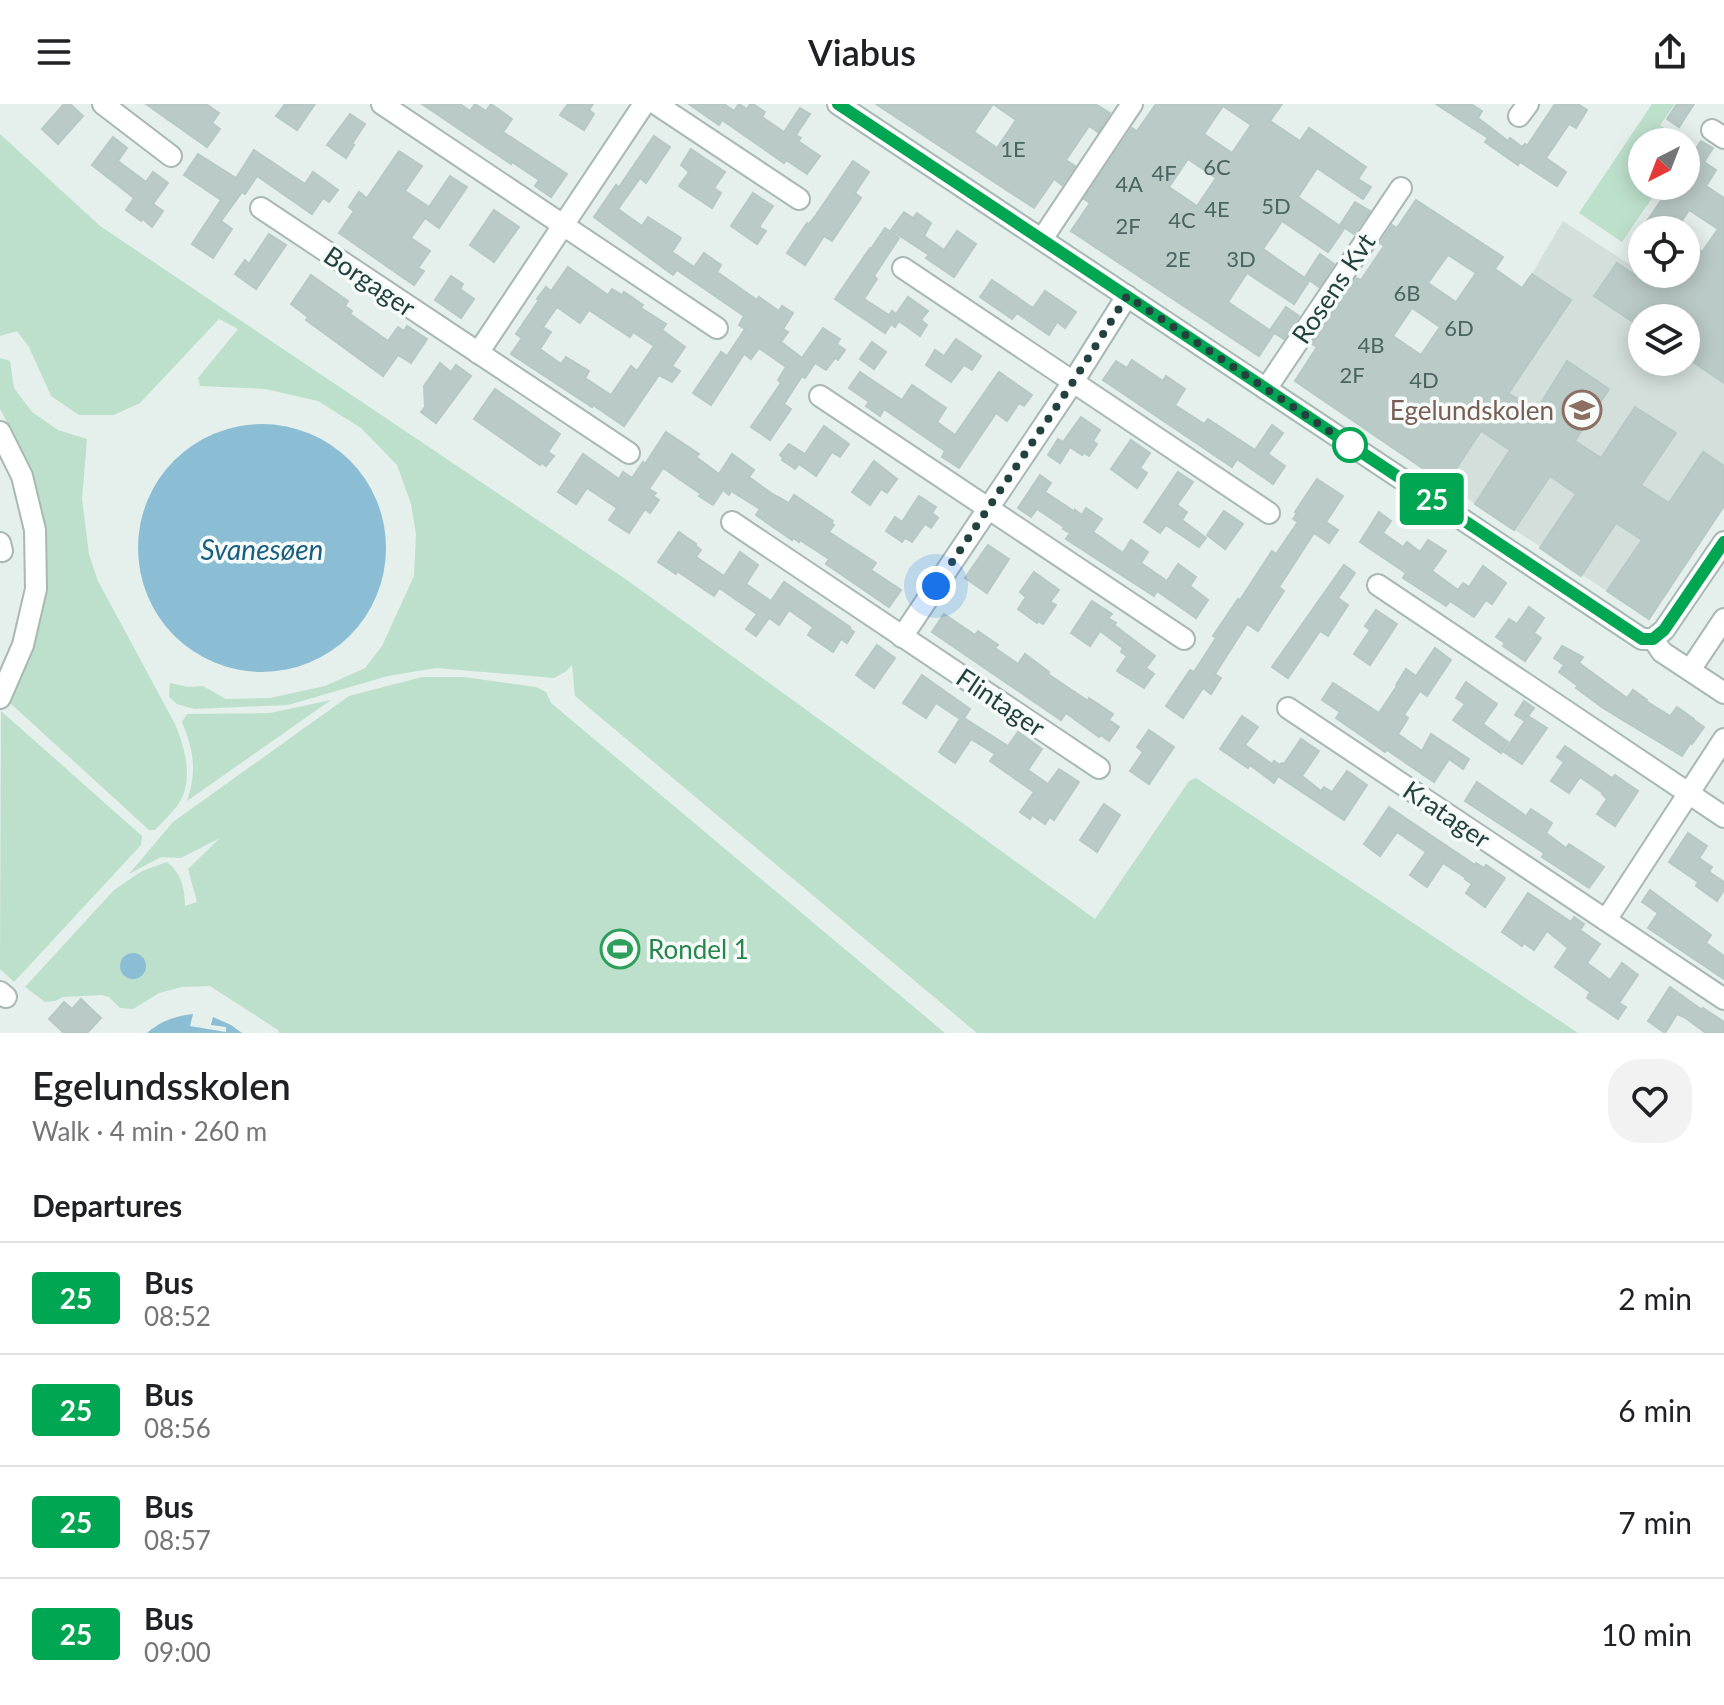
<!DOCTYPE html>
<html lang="en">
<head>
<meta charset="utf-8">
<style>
  body { margin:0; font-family:Lato,sans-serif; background:#f2f2f2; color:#202124; height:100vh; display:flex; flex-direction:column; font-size:30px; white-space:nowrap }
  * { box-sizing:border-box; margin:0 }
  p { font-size:26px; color:#757577 }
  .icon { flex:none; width:44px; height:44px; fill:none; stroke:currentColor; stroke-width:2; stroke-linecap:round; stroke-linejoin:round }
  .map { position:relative; height:929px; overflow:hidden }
  .details { display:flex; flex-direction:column; background:#fff; flex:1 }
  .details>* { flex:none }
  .badge { padding:0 16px; border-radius:6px; font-size:28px; line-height:52px }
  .needle { width:52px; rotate:222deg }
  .controls { position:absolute; left:1628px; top:24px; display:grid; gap:16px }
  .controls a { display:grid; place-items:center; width:72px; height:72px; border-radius:50%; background:#fff; box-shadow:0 4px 20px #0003; font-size:40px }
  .you { position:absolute; width:40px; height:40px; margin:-20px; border:6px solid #fff; border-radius:50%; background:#1a73e8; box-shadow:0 0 0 12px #1a73e833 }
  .map>.badge { position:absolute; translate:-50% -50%; box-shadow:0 0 0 4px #fff }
  h2 { padding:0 32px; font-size:30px; line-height:72px }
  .round { display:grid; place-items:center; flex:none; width:84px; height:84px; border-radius:32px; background:#f2f2f2 }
  .head { display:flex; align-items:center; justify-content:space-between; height:136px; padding:0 32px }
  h1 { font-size:38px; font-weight:600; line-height:60px }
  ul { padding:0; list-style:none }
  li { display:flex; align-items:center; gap:24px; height:112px; padding:0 32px; border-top:2px solid #e0e0e0 }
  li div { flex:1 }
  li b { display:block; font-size:30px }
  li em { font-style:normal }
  li .badge { min-width:88px; font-weight:700; text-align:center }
  header { display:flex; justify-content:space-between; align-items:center; height:104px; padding:0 32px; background:#fff; font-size:36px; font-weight:600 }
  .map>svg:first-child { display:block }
  .built { fill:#d3dfdb; fill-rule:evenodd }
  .green { fill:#bde0cc }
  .water { fill:#8bbed5 }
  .building { fill:#bacac6; stroke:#b7c9c4; stroke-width:2; fill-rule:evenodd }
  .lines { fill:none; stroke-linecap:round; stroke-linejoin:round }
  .minor-casing { stroke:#a7b8b5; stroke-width:24 }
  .minor { stroke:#fff; stroke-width:20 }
  .line-casing { stroke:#fff; stroke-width:18 }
  .line { stroke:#00a651; stroke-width:12 }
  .walk { stroke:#23423f; stroke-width:8; stroke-dasharray:0 14.4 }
  .stop-dot { fill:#fff; stroke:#00a651; stroke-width:4 }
  .labels { text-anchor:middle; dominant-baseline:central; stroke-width:7; stroke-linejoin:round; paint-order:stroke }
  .number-label { font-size:22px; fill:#496461 }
  .street-label { font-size:26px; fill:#23423f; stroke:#f6fbf9 }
  .education-label { font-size:26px; fill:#785e54; stroke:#f6fbf9; text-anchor:end }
  .leisure-label { font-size:26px; fill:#27864d; stroke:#f6fbf9; text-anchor:start }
  .water-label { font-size:28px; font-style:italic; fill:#195f82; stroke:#f6fbf9 }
</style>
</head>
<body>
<header><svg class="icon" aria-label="menu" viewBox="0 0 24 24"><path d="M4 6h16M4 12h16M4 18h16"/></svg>Viabus<svg class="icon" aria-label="share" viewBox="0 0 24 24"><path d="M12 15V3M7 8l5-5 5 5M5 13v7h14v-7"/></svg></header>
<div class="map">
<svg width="1724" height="929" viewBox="0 0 1724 929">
  <rect width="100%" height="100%" fill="#e5efec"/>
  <path class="built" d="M1563 117 1724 222V402L1649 515 1408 355 1532 170ZM1642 214H1686V258H1642Z"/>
  <g class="green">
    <path d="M1652 0H1675L1660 21 1685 38H1642V82H1660L1622 138 1579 109Z"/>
    <path d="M0 30 100 122 627 476 1095 815 1189 677 1196 674 1578 929H977L575 592 572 561 565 568 554 574 436 564 388 572 288 601 194 605 177 600 169 593 170 579 188 583 203 582 226 595 270 594 325 582 365 564 382 542 414 472 416 430 411 400 397 361 361 324 318 297 265 285 200 282 198 274 238 225 219 215 140 299 114 311H79L51 292 29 243 17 227 0 232Z"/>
    <path d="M0 254 10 257 14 284 32 308 58 326 87 335 82 395 89 450 98 477 175 620C185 644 195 678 177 702 171 710 162 718 155 726H149L9 598 36 534 46 492V450L41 408 34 379 22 346 0 305Z"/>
    <path d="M422 573H464L536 583 546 588 551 599 945 929H279L278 926 210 882 182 883 159 889 133 905 120 904 109 893 102 891 63 893 55 897 45 898 25 883 114 786 142 767 167 758C181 769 185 784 185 802L197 798 188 765 220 734 181 754 161 753 129 770 173 718 349 592Z"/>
    <path d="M331 596 187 697C197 666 194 648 182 618L187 610 270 609Z"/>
    <path d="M1 607 142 732 141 741 14 878 0 865Z"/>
  </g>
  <g class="water">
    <circle cx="262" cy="444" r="124"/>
    <circle cx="133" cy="862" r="13"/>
    <path d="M193 910 190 922 226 928V923L211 921 213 913 231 921 242 929H147C161 917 175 912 193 910Z"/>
  </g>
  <g class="building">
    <path d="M64 0H70L83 12 58 40 42 25Z"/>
    <path d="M146 0H206L219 9 212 19 220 25 207 43Z"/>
    <path d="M285 0H315L297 26 276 12Z"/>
    <path d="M422 0H460L470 7 475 0 486 7 491 0 512 15 503 28 567 70 551 93 535 82 539 76 512 58 511 60Z"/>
    <path d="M568 0H593L589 6 594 10 584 26 560 11Z"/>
    <path d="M689 0H724L734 7 739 0 747 5 750 0H753L765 8 762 13 784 28 800 4 810 10 796 31 801 34 798 37 820 52 807 70 786 56 784 59 722 16 719 21Z"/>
    <path d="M876 0H1095L1110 9 1098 28 1089 22 1066 56 1075 62 1062 81 1054 75 1034 104ZM993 0 1016 16 997 44 974 28Z"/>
    <path d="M1156 0H1282L1270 17 1300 37 1309 24 1366 63 1358 75 1371 83 1363 95 1317 64 1298 93 1344 125 1328 148 1282 117 1263 145 1309 177 1294 200 1247 169 1228 198 1274 229 1259 252 1071 127 1090 99 1084 95 1132 24 1137 27ZM1223 2 1251 21 1232 49 1204 30ZM1188 55 1216 74 1197 102 1169 83Z"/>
    <path d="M1436 0H1471L1482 7 1478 14 1508 37 1510 34 1522 43 1525 40 1527 42 1555 0H1578L1587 6 1576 24 1569 20 1546 54 1566 68 1557 82 1520 58 1518 61 1485 38 1488 34Z"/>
    <path d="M1677 0H1694L1679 23 1667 15Z"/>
    <path d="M350 10 365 20 352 40 354 41 346 54 327 41Z"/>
    <path d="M654 32 670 43 646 79 640 74 618 105 642 122 648 113 681 134 672 148 694 163 704 149 721 161 717 168 757 196 759 193 779 207 782 202 793 209 783 225 788 228 781 238 802 254 823 224 840 235 837 240 845 246 838 256 835 254 826 266 815 259 805 274 802 272 784 300 791 305 770 336 751 323 781 279 778 276 786 263 759 244 751 255 744 250 711 301 693 289 721 248 727 252 745 225 739 221 744 212 677 166 673 171 594 113 616 81 619 83Z"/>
    <path d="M113 33 127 44 118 57 146 78 153 68 168 79 153 100 163 107 152 123 143 115 141 117 126 106 134 94 92 61Z"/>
    <path d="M1701 37 1713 44 1704 58 1716 66 1706 82 1724 94V279L1686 253V214H1642V224L1594 192 1617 159 1657 186 1669 170H1686V137L1702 148 1718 125 1689 106 1676 126H1669L1661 121 1658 126H1641L1671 82H1686V60Z"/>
    <path d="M691 45 725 68 714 84 721 89 712 104 679 82 689 68 681 61Z"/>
    <path d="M254 46 305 80 313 68 338 86 329 98 323 94 312 110 257 72 245 90 242 88 221 117 232 125 213 154 192 140 221 96 184 71 198 50 236 74Z"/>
    <path d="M399 47 422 62 405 87 429 103 450 72 467 83 439 124 425 114 411 134 430 147 418 164 424 167 414 181 339 129 354 107 349 103 359 88 367 94Z"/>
    <path d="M853 57 869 68 855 89 861 94 832 137 824 132 805 161 787 149 807 119 809 120 816 111Z"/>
    <path d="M753 89 773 102 759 123 766 127 757 140 731 122Z"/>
    <path d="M1416 96 1503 153 1495 165 1522 184 1532 170 1571 196 1508 290 1521 296 1536 307 1567 257 1609 285 1575 337 1601 354 1635 303 1676 329 1641 381 1669 399 1703 348 1724 362V402L1649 515 1607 487 1642 436 1616 419 1581 472 1540 444 1576 390 1550 372 1514 426 1475 400 1510 346 1481 327 1446 380 1295 277 1317 243 1312 240 1356 174 1361 176 1384 142 1380 139 1392 121 1397 124ZM1448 151 1476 169 1456 198 1428 179ZM1412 204 1440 223 1421 251 1393 232Z"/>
    <path d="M1355 98 1370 107 1354 130 1340 121Z"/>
    <path d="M494 106 519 123 494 158 470 141Z"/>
    <path d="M904 108 913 114 917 109 931 119 924 132 944 146 957 127 976 140 954 173 926 154 929 151 891 126Z"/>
    <path d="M885 124 899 134 874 172 877 175 864 195 889 211 892 207 896 210 908 193 928 207 921 216 927 221 920 232 899 217 895 223 891 220 885 229 835 195 870 144 871 145Z"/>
    <path d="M269 130 286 141 256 185 235 170 245 156 249 160Z"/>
    <path d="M1320 150 1334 160 1319 183 1305 173Z"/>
    <path d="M568 163 608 191 612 185 622 191 624 188 643 201 641 204 666 220 662 226 685 243 672 262 680 267 672 278 659 271 624 322 593 301 592 303 511 250 522 234 516 230 539 196 537 195 546 183 551 187ZM557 203 580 219 589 206 630 233 633 228 654 242 637 267 631 262 611 291 585 274 589 267 566 253 561 260 540 245 551 228 543 223Z"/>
    <path d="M311 171 348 197 345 202 352 207 350 210 388 237 398 223 404 227 407 222 427 235 411 259 398 251 383 272 306 216 308 213 291 200Z"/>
    <path d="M451 172 463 180 460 185 474 195 461 214 435 196Z"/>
    <path d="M992 176 1033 204 1045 187 1076 208 1065 224 1057 218 1049 231 1017 209 1012 215 980 193Z"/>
    <path d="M1286 203 1299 212 1284 235 1270 226Z"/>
    <path d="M956 235 981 252 972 266 964 261 951 278 926 261 935 246 944 252Z"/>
    <path d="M872 238 886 248 874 265 860 255Z"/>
    <path d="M1132 256 1163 277 1166 272 1185 285 1175 301 1204 320 1208 315 1255 346 1272 321 1283 329 1268 350 1285 362 1273 380 1237 355 1232 363 1103 276 1116 257 1127 264Z"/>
    <path d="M440 259 451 268 456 261 471 272 436 319 421 308 425 303 424 282Z"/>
    <path d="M860 268 902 296 912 281 946 304 937 318 955 331 999 268 1032 291 1024 302 1019 299 1007 317 996 309 959 364 942 353 945 347 884 305 880 312 866 302 869 298 849 284Z"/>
    <path d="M495 285 560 330 548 348 554 352 546 362 542 359 540 361 474 315Z"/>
    <path d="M1081 313 1100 326 1093 337 1097 340 1089 352 1084 349 1082 351 1070 343 1060 359 1048 351 1058 335 1063 338Z"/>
    <path d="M824 322 849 340 840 353 832 348 816 372 799 360 795 365 782 356 783 354 780 351 789 340 805 350Z"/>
    <path d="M666 328 699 350 696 353 719 370 732 350 754 366 749 373 771 389 789 399 794 391 833 417 831 419 834 421 829 428 876 459 871 466 901 486 889 503 826 460 829 455 800 436 799 438 793 434 792 436 756 411 760 405 731 387 729 391 723 386 713 401 699 392 701 390 663 364 649 385 656 389 653 392 659 396 650 409 645 405 629 429 609 416 617 404 587 384 576 400 558 388 583 350 619 375 623 368 632 374 643 358 645 360Z"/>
    <path d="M1131 336 1150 349 1140 364 1147 369 1137 384 1111 365Z"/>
    <path d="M874 357 897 375 887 389 881 385 870 401 852 388Z"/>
    <path d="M1178 368 1193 378 1177 401 1187 408 1182 416 1206 434 1199 443 1166 421 1160 429 1144 418Z"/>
    <path d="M1040 371 1051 379 1045 388 1075 408V406L1082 411 1086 404 1102 415 1093 428 1123 449 1131 436 1148 448 1141 459 1167 477 1178 460 1196 473 1190 482 1208 496 1196 514 1157 487 1154 492 1066 435 1070 429 1063 425 1064 423 1037 405 1031 413 1018 404Z"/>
    <path d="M1317 375 1343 392 1326 418 1338 426 1329 439 1314 429 1279 483 1284 487 1258 527 1247 520 1215 570 1221 574 1211 590 1203 584 1183 614 1166 602 1190 566 1194 568 1216 534 1213 532 1238 495 1240 496 1272 447 1276 450 1298 418 1293 415 1297 409 1295 408Z"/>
    <path d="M919 392 936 403 932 409 938 414 931 424 925 420 912 438 905 434 902 438 886 427 895 413 902 418Z"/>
    <path d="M1224 407 1243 420 1225 445 1207 431Z"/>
    <path d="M1379 408 1391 417 1383 429 1403 443 1407 438 1420 448 1428 436 1446 447 1432 467 1458 486 1463 479 1469 483 1483 462 1506 479 1492 500 1486 496 1474 513 1450 497 1446 502 1403 474 1406 469 1360 438Z"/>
    <path d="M679 428 696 440 695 441 701 446 696 453 724 472 740 448 758 461 746 480 771 497 784 478 850 523 849 524 854 528 847 539 841 535 833 548 808 531 813 523 789 506 779 521 769 514 756 532 746 525 757 510 719 484 714 492 677 467 676 470 658 458Z"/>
    <path d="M988 441 1009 455 987 489 965 474Z"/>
    <path d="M1344 461 1355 469 1338 494 1348 501 1328 532 1320 527 1288 574 1272 563Z"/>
    <path d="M1034 468 1059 486 1050 498 1056 501 1043 520 1038 517 1037 519 1018 505 1026 493 1020 488Z"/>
    <path d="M1092 497 1112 510 1108 514 1116 519 1114 521 1155 552 1146 564 1154 570 1144 584 1117 567 1127 552 1121 548 1123 544 1100 527 1090 542 1071 529Z"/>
    <path d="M1529 503 1544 514 1534 529 1541 534 1525 557 1503 542 1505 539 1496 533 1509 515 1517 520Z"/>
    <path d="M1376 506 1397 520 1370 561 1354 550 1370 526 1365 522Z"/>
    <path d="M944 510 975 531 978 527 998 541 995 544 1018 560 1025 550 1049 568 1048 570 1088 597 1089 594 1113 610 1109 616 1119 623 1109 637 1101 631 1099 633 1066 609 1061 616 932 528Z"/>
    <path d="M877 541 895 554 874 584 856 571Z"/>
    <path d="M1562 542 1583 553 1579 559 1627 594 1633 586 1647 596 1646 597 1670 612 1677 603 1694 615V616L1704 623 1692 640 1691 638 1682 652 1603 604 1576 584 1578 582 1559 568 1564 561 1554 554Z"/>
    <path d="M1435 544 1451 556 1427 592 1420 587 1404 611 1408 614 1398 630 1422 647 1431 630 1469 655 1463 665 1449 655 1434 678 1387 646 1385 648 1336 614 1340 608 1322 596 1333 579 1379 609 1397 582 1396 581 1406 565 1416 572Z"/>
    <path d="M922 571 970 605 964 614 1008 642 1018 628 1042 645 1028 666 1048 680 1059 665 1079 678 1054 716 1050 713 1045 720 1032 711 1030 715 1020 708 1034 688 990 657 995 650 971 635 955 659 939 648 960 615 936 599 926 614 903 599Z"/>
    <path d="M1466 578 1497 600 1483 620 1508 638 1501 649 1453 616 1465 600 1456 594Z"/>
    <path d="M1524 597 1534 604 1528 612 1547 624 1522 660 1504 648 1525 617 1515 611Z"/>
    <path d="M1242 612 1258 623 1245 641 1272 660 1274 657 1280 661 1282 659 1284 660 1301 635 1319 647 1302 672 1321 687 1324 683 1332 688 1347 667 1367 681 1344 716 1278 672 1274 679 1250 661 1248 664 1220 645Z"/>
    <path d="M1149 626 1174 643 1149 680 1130 667 1143 648 1137 643Z"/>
    <path d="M1565 642 1612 674 1615 671 1638 687 1615 722 1597 710 1607 695 1602 690 1603 689 1580 673 1569 689 1551 677 1564 658 1557 653Z"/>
    <path d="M1477 678 1526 712 1531 705 1552 719 1546 729 1566 744 1569 740 1604 763 1589 784 1542 753 1544 749 1465 697Z"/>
    <path d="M1104 700 1120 711 1097 748 1080 736Z"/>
    <path d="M1389 703 1475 761 1476 759 1484 764 1486 761 1505 774 1485 803 1466 789 1472 780 1465 775 1466 774 1443 759 1427 783 1410 771 1426 748 1397 728 1380 752 1364 740Z"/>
    <path d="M1688 729 1707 742 1699 754 1712 763 1709 768 1724 778V786L1717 797 1696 782 1698 778 1669 758Z"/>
    <path d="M1650 786 1711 831 1706 839 1724 852V875L1648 824 1658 809 1642 798Z"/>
    <path d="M1528 789 1571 818 1574 813 1584 820 1580 826 1600 840 1587 859 1610 876 1622 859 1638 871 1619 899 1626 903 1618 915 1587 894 1590 888 1555 863 1568 844 1547 827 1534 846 1524 839 1522 842 1502 828Z"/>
    <path d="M1670 883 1702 906 1703 904 1724 918V929H1706L1684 913 1677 910 1665 929 1648 917Z"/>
    <path d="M81 895 101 914 87 929H64L49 915 64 898 72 905Z"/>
  </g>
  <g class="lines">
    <g class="minor-casing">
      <g id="minor">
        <path d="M103 0 171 52"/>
        <path d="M382 0 717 224"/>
        <path d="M656 0 799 95"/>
        <path d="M838 0 1642 535H1653L1664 526 1724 438"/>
        <path d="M1519 12 1528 0"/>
        <path d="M1712 26 1724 34"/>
        <path d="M261 104 629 349"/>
        <path d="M1042 135 1132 0"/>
        <path d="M903 164 1269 409"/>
        <path d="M478 249 644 0"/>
        <path d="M1266 285 1401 84"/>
        <path d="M820 292 1184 535"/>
        <path d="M0 328 22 372 35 426 36 485 23 541 0 594"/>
        <path d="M732 418 1099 664"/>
        <path d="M0 439 2 447H0"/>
        <path d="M1378 481 1724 713"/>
        <path d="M902 533 1073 278 1127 192"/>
        <path d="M1653 535 1662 548 1724 589"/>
        <path d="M1690 566 1724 515"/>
        <path d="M1288 604 1724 895"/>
        <path d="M1606 816 1724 635"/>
        <path d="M0 888 6 893"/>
      </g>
    </g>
    <use href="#minor" class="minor"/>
  </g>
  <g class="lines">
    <g class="line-casing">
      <path id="line" d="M838 0 1642 535H1653L1664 526 1724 438"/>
    </g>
    <use href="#line" class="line"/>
    <path class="walk" d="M936 482 1073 278 1127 192 1350 341"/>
  </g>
  <defs>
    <g id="school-ring" transform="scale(2)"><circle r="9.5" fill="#f6fbf9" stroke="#8d6e63" stroke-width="1.5"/><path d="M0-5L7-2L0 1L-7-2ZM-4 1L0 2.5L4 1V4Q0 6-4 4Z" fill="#8d6e63"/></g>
    <g id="stadium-ring" transform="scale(2)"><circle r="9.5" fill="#f6fbf9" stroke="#2e9e5b" stroke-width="1.5"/><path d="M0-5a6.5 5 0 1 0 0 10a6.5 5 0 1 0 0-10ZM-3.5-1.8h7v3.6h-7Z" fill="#2e9e5b"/></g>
  </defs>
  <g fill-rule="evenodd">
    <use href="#school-ring" x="1582" y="306"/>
    <use href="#stadium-ring" x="620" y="845"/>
  </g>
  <circle class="stop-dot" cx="1350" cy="341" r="16"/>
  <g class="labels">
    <g class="number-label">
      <text x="1013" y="44">1E</text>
      <text x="1217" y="62">6C</text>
      <text x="1164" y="68">4F</text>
      <text x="1129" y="79">4A</text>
      <text x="1276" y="101">5D</text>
      <text x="1217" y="104">4E</text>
      <text x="1182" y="115">4C</text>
      <text x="1128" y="121">2F</text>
      <text x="1178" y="154">2E</text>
      <text x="1241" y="154">3D</text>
      <text x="1407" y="188">6B</text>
      <text x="1459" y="223">6D</text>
      <text x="1371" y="240">4B</text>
      <text x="1352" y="270">2F</text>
      <text x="1424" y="275">4D</text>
    </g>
    <g class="street-label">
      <text transform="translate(370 177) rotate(34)">Borgager</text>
      <text transform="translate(1333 184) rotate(-56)">Rosens Kvt</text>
      <text transform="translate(1001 598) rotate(34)">Flintager</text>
      <text transform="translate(1447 710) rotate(34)">Kratager</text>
    </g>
    <g class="education-label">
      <text x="1554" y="306">Egelundskolen</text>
    </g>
    <g class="leisure-label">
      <text x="648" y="845">Rondel 1</text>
    </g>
    <g class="water-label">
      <text x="262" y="445">Svanesøen</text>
    </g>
  </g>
</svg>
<div class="controls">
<a><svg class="needle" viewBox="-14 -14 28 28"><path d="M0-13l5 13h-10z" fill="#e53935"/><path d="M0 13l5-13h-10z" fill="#757577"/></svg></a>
<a><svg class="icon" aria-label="locate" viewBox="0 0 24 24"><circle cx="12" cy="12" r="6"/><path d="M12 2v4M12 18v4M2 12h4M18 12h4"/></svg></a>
<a><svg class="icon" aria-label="layers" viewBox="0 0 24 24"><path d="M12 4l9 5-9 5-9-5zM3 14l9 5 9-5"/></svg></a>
</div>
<div class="you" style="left:936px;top:482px"></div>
<b class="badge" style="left:1432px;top:395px;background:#00a651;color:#fff">25</b>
</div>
<section class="details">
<div class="head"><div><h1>Egelundsskolen</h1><p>Walk · 4 min · 260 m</p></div><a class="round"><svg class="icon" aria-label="heart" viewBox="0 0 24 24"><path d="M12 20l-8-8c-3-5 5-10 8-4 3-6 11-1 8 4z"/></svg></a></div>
<h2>Departures</h2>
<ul>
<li><span class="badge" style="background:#00a651;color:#fff">25</span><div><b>Bus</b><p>08:52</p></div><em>2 min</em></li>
<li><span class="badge" style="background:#00a651;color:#fff">25</span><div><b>Bus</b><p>08:56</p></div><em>6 min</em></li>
<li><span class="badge" style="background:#00a651;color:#fff">25</span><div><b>Bus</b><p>08:57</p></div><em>7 min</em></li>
<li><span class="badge" style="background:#00a651;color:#fff">25</span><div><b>Bus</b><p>09:00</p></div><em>10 min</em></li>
</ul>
</section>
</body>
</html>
